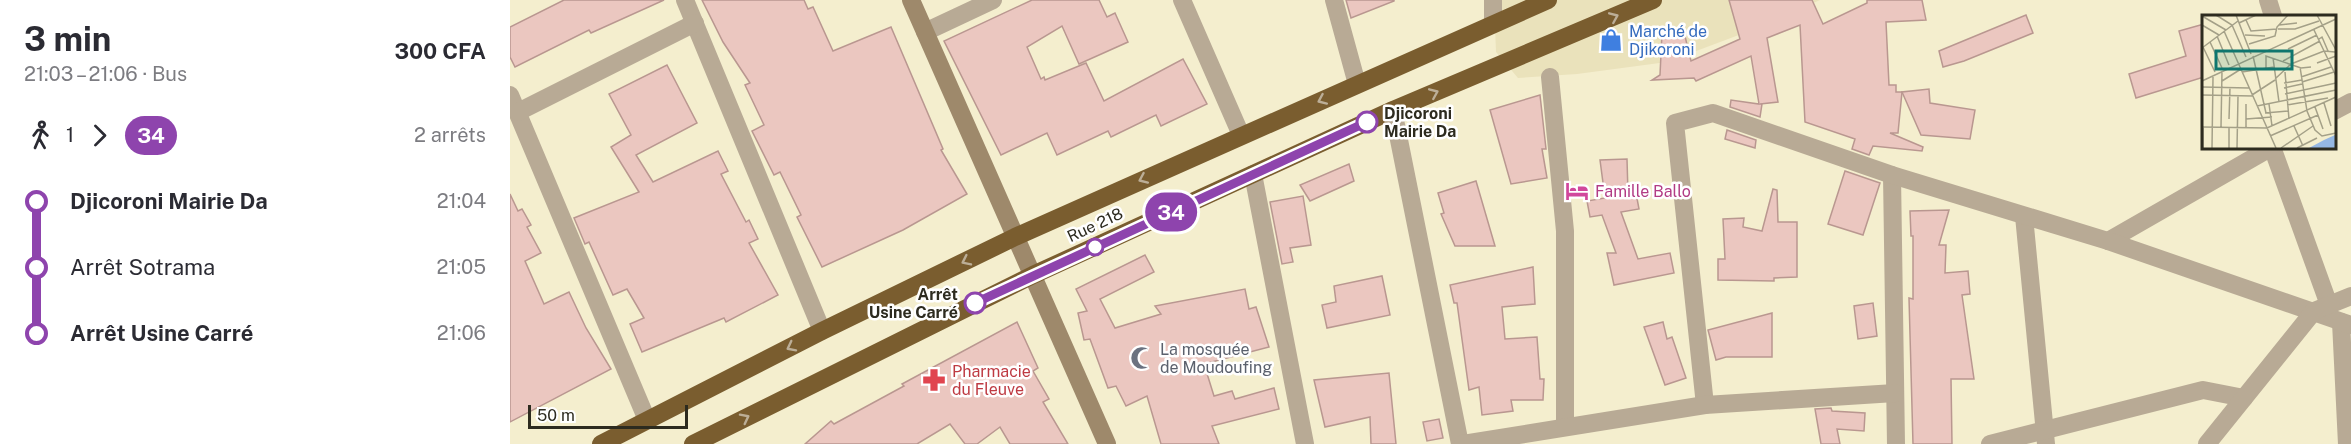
<!DOCTYPE html>
<html lang="fr">
<head>
<meta charset="utf-8">
<style>
  body { margin:0; font-family:"Public Sans",sans-serif; background:#f7f7f7; color:#2b2b33; height:100vh; display:flex; flex-direction:column; font-size:22px; white-space:nowrap }
  * { box-sizing:border-box; margin:0 }
  p { font-size:20px; color:#7c7c81 }
  .icon { flex:none; width:33px; height:33px; fill:none; stroke:currentColor; stroke-width:2; stroke-linecap:round; stroke-linejoin:round }
  .map { position:relative; flex:1; overflow:hidden }
  .side { display:flex; flex-direction:column; background:#fff; width:510px }
  .side>* { flex:none }
  .badge { padding:0 12px; border-radius:20px; font-size:21px; line-height:39px }
  .scale { position:absolute; left:18px; bottom:15px; width:160px; box-sizing:border-box; padding-left:6px; border:3px solid #2d2b1f; border-top:0; font-size:16px; line-height:21px; white-space:nowrap; color:#2d2b1f; -webkit-text-stroke:4px #fff; paint-order:stroke }
  .map>.badge { position:absolute; translate:-50% -50%; box-shadow:0 0 0 3px #fff }
  .legs { display:flex; align-items:center; gap:9px; height:66px; padding:0 24px; font-size:20px }
  .legs p { margin-inline-start:auto }
  .overview { display:flex; align-items:center; justify-content:space-between; height:102px; padding:0 24px }
  h1 { font-size:33px; font-weight:700; line-height:45px }
  ul { padding:0 24px; list-style:none }
  li { display:flex; align-items:center; gap:21px; height:66px; font-size:22px }
  li i { display:grid; place-items:center; width:9px; height:100%; margin:0 8px; background:currentColor }
  li i::after { content:''; width:15px; height:15px; margin:-8px; border:4px solid; border-radius:50%; background:#fff }
  li p { margin-inline-start:auto }
  li:first-child i { background:linear-gradient(#0000 50%,currentColor 0) }
  li:last-child i { background:linear-gradient(currentColor 50%,#0000 0) }
  main { display:flex; flex:1; min-height:0 }
  .map>svg:first-child { display:block }
  .built { fill:#eae2bb }
  .building { fill:#ebc7c0; stroke:#b99790; stroke-width:1.5 }
  .lines { fill:none; stroke-linecap:round; stroke-linejoin:round }
  .street { stroke:#b8aa95; stroke-width:18 }
  .secondary { stroke:#9e896b; stroke-width:18 }
  .highway { stroke:#7a5d2f; stroke-width:18 }
  .oneway { stroke:#bcae97 }
  .line-1-casing { stroke:#fff; stroke-width:14 }
  .line-1 { stroke:#8e44ad; stroke-width:9 }
  .stop-1-dot { fill:#fff; stroke:#8e44ad; stroke-width:3 }
  .labels { text-anchor:middle; dominant-baseline:central; stroke-width:5; stroke-linejoin:round; paint-order:stroke }
  .shop-label { font-size:16px; fill:#366cbe; stroke:#fff; text-anchor:start }
  .stop-label { font-size:16px; font-weight:bold; fill:#2d2b1f; stroke:#fff; text-anchor:start }
  .hotel-label { font-size:16px; fill:#b23c85; stroke:#fff; text-anchor:start }
  .street-label { font-size:16px; fill:#2d2b1f; stroke:#fff }
  .worship-label { font-size:16px; fill:#5b616d; stroke:#fff; text-anchor:start }
  .health-label { font-size:16px; fill:#be3a42; stroke:#fff; text-anchor:start }
  .inset-road { fill:none; stroke:#a4a088; stroke-width:1.5 }
  .view { fill:#0f766e; fill-opacity:0.15; stroke:#0f766e; stroke-width:3 }
  .inset-edge { fill:none; stroke:#2d2b1f; stroke-width:3 }
</style>
</head>
<body>
<main>
<section class="side">
<div class="overview"><div><h1>3 min</h1><p>21:03 – 21:06 · Bus</p></div><b>300 CFA</b></div>
<div class="legs"><svg class="icon" aria-label="walk" viewBox="0 0 24 24"><circle cx="13" cy="4" r="2"/><path d="M13 8l-2 6 4 7M11 14l-3 7M7 12l3-4h3l4 4"/></svg>1<svg class="icon" aria-label="forward" viewBox="0 0 24 24"><path d="M9 5l7 7-7 7"/></svg><b class="badge" style="background:#8e44ad;color:#fff">34</b><p>2 arrêts</p></div>
<ul>
<li><i style="color:#8e44ad"></i><b>Djicoroni Mairie Da</b><p>21:04</p></li>
<li><i style="color:#8e44ad"></i><span>Arrêt Sotrama</span><p>21:05</p></li>
<li><i style="color:#8e44ad"></i><b>Arrêt Usine Carré</b><p>21:06</p></li>
</ul>
</section>
<div class="map">
<svg width="1841" height="444" viewBox="0 0 1841 444">
  <rect width="100%" height="100%" fill="#f4eece"/>
  <path class="built" d="M984 0H1310L1250 27 1157 62 1067 74 1008 78 986 52Z"/>
  <g class="building">
    <path d="M54 0H154L81 33 79 30 5 67 0 57V27Z"/>
    <path d="M192 0H294L298 9 303 7 323 51 381 27 433 149 431 150 457 194 393 230 312 267 287 217 291 215 270 172 264 175 242 131 254 125 235 85 240 83 213 42Z"/>
    <path d="M522 0H589L597 17 605 13 618 42 569 64 552 26 517 47 531 79 534 77 535 80 576 63 594 101 673 59 697 104 651 126 646 115 601 137 598 131 547 155 537 133 491 155 434 41Z"/>
    <path d="M836 0H884V1L841 18Z"/>
    <path d="M1219 0H1302L1313 24 1357 3V0H1412L1416 20 1376 22 1379 85H1386V92H1392L1388 133H1380L1413 147 1412 151 1363 146 1359 155 1342 149 1345 139 1295 122 1290 25 1257 38 1268 102 1250 104H1252L1250 117 1220 107 1221 100 1249 104 1241 56 1186 81 1184 78 1142 80 1150 75 1152 33 1173 28 1181 61 1230 39Z"/>
    <path d="M1516 15 1523 33 1454 61 1433 67 1429 51Z"/>
    <path d="M1694 24V77L1626 98 1619 74 1676 56 1669 31Z"/>
    <path d="M157 65 187 123 126 155 143 182 208 151 218 171 211 174 236 222 239 220 248 239 239 243 268 295 216 322 214 318 132 352 120 324 134 318 117 289 103 295 79 242 75 244 64 218 129 192 101 147 121 135 99 94Z"/>
    <path d="M1419 89 1420 103 1465 110 1460 139 1411 135 1392 92Z"/>
    <path d="M1030 95 1036 149H1032L1037 178 1001 184 980 110Z"/>
    <path d="M1217 130 1246 140 1245 148 1215 139Z"/>
    <path d="M1117 159 1118 194 1126 193 1129 209 1111 212 1128 259 1160 253 1164 273 1104 285 1097 253H1106L1092 215 1080 217 1077 201 1095 198 1090 160Z"/>
    <path d="M839 164 844 181 800 201 790 185Z"/>
    <path d="M1335 171 1370 183 1353 235 1318 224Z"/>
    <path d="M966 181 985 246H945L931 214 934 213 928 193Z"/>
    <path d="M1263 189 1267 190 1268 222H1287V277L1264 278V281L1208 280V259H1215L1213 219 1234 218 1233 227 1252 231Z"/>
    <path d="M0 194 8 211 12 209 21 225 17 227 31 253 15 261 34 304 59 292 76 328 101 369 0 422Z"/>
    <path d="M793 196 801 245 780 248 783 262 772 264 760 202Z"/>
    <path d="M1439 210 1429 245H1436L1435 273 1458 271 1460 294 1452 295 1464 379H1441L1442 444H1403L1399 298 1403 299V236H1401L1400 211Z"/>
    <path d="M635 255 644 272 590 299 605 328 651 314 645 306 735 289 739 309 746 307 759 347 694 364 704 396 722 391 725 399 764 388 769 409 702 426 709 444H651L637 396 616 406 606 386 598 388 580 339 574 340 568 313 577 311 566 289Z"/>
    <path d="M1023 267 1025 304 992 307 995 339 1027 337 1030 379H1034L1033 400H1001L1003 411 972 415 969 387 959 390 947 303H944L940 285Z"/>
    <path d="M872 276 880 315 817 328 812 305 826 302 824 286Z"/>
    <path d="M1363 303 1367 336 1348 339 1344 306Z"/>
    <path d="M1262 313V357H1216L1206 360 1198 330Z"/>
    <path d="M507 322 528 368 523 371 539 399 533 402 558 444H500L490 427 467 444H455L440 424 407 444H295L321 421 324 424 394 386 392 384Z"/>
    <path d="M1153 322 1157 339 1162 337 1176 378 1155 385 1134 327Z"/>
    <path d="M879 373 886 444H861L860 417 815 427 804 380Z"/>
    <path d="M1321 408 1322 411 1355 413 1354 431 1327 429 1330 444H1311L1305 409Z"/>
    <path d="M929 419 933 438 917 441 913 422Z"/>
  </g>
  <g class="lines">
    <g class="street">
      <path d="M175 0 312 331"/>
      <path d="M672 0 731 135"/>
      <path d="M824 0 847 84"/>
      <path d="M983 0V24"/>
      <path d="M1758 0 1763 16"/>
      <path d="M415 32 483 0"/>
      <path d="M1040 77 1055 231V426"/>
      <path d="M0 95 137 420"/>
      <path d="M883 110 950 444"/>
      <path d="M1824 111 1841 102"/>
      <path d="M8 112 185 23"/>
      <path d="M1762 147 1819 305"/>
      <path d="M743 174 795 444"/>
      <path d="M1382 175 1386 444"/>
      <path d="M1514 216 1536 444"/>
      <path d="M1598 241 1762 147"/>
      <path d="M1831 322 1837 444"/>
      <path d="M1195 405 1165 123 1203 113 1382 175 1598 241 1841 325"/>
      <path d="M953 444 1195 405 1385 393"/>
      <path d="M1480 444 1693 390 1734 398"/>
      <path d="M1697 444 1804 311 1841 296"/>
    </g>
    <path class="secondary" d="M401 0 597 444"/>
    <g class="highway">
      <path d="M91 444 312 331 505 237 1038 0"/>
      <path d="M183 444 523 275 883 110 1143 0"/>
    </g>
  </g>
  <defs><path id="oneway-chevron" d="M-2-3.5L2.5 0L-2 3.5" fill="none" stroke-width="1.6" stroke-linecap="round" stroke-linejoin="round" transform="scale(1.5)"/></defs>
  <g class="oneway">
    <use href="#oneway-chevron" transform="translate(1104 17) rotate(-23)"/>
    <use href="#oneway-chevron" transform="translate(924 93) rotate(-23)"/>
    <use href="#oneway-chevron" transform="translate(812 100) rotate(156)"/>
    <use href="#oneway-chevron" transform="translate(633 179) rotate(156)"/>
    <use href="#oneway-chevron" transform="translate(456 261) rotate(154)"/>
    <use href="#oneway-chevron" transform="translate(281 347) rotate(153)"/>
    <use href="#oneway-chevron" transform="translate(235 418) rotate(-27)"/>
  </g>
  <g class="lines">
    <g class="line-1-casing">
      <path id="line-1" d="M465 303 857 122"/>
    </g>
    <use href="#line-1" class="line-1"/>
  </g>
  <defs>
    <g id="shop-bare" transform="scale(1.8)"><path d="M-5-2.5h2.3a2.7 3.5 0 0 1 5.4 0H5L5.5 6h-11ZM-1.5-2.5h3a1.5 2.3 0 0 0-3 0Z" fill="#3f7fe0" stroke="#fff" stroke-width="2.5" paint-order="stroke"/></g>
    <g id="hotel-bare" transform="scale(1.8)"><path d="M-6-4.5h1.5V1H6V5H4.5V3h-9V5H-6ZM-4 0a1.8 1.8 0 1 1 3.6 0ZM.5 0V-2.5h3Q6-2.5 6 0Z" fill="#d1479c" stroke="#fff" stroke-width="2.5" paint-order="stroke"/></g>
    <g id="mosque-bare" transform="scale(1.8)"><path d="M3.5-4.9A6 6 0 1 0 3.5 4.9A5 5 0 1 1 3.5-4.9Z" fill="#6b7280" stroke="#fff" stroke-width="2.5" paint-order="stroke"/></g>
    <g id="pharmacy-bare" transform="scale(1.8)"><path d="M-2-6h4v4h4v4h-4v4h-4v-4h-4v-4h4Z" fill="#e0444e" stroke="#fff" stroke-width="2.5" paint-order="stroke"/></g>
  </defs>
  <g fill-rule="evenodd">
    <use href="#shop-bare" x="1101" y="40"/>
    <use href="#hotel-bare" x="1067" y="191"/>
    <use href="#mosque-bare" x="632" y="358"/>
    <use href="#pharmacy-bare" x="424" y="380"/>
  </g>
  <g class="stop-1-dot">
    <circle cx="857" cy="122" r="10"/>
    <circle cx="585" cy="247" r="8"/>
    <circle cx="465" cy="303" r="10"/>
  </g>
  <g class="labels">
    <g class="shop-label">
      <text x="1119" y="31">Marché de<tspan x="1119" dy="18">Djikoroni</tspan></text>
    </g>
    <g class="stop-label">
      <text x="874" y="113">Djicoroni<tspan x="874" dy="18">Mairie Da</tspan></text>
      <text x="448" y="294" text-anchor="end">Arrêt<tspan x="448" dy="18">Usine Carré</tspan></text>
    </g>
    <g class="hotel-label">
      <text x="1085" y="191">Famille Ballo</text>
    </g>
    <g class="street-label">
      <text transform="translate(585 225) rotate(-25)">Rue 218</text>
    </g>
    <g class="worship-label">
      <text x="650" y="349">La mosquée<tspan x="650" dy="18">de Moudoufing</tspan></text>
    </g>
    <g class="health-label">
      <text x="442" y="371">Pharmacie<tspan x="442" dy="18">du Fleuve</tspan></text>
    </g>
  </g>
  <g transform="translate(1692 15)">
    <rect width="134" height="134" fill="#f4eece"/>
    <path d="M133 120V133H107L122 125Z" fill="#95b7e3"/>
    <path class="inset-road" d="M14 0 30 10 44 42M34 0 49 39M115 0 134 35M0 1 24 15M44 5 49 16 75 14M37 8 54 0M0 10 17 20M77 10 95 8M76 14H93L117 6M112 15 134 61M22 16 74 133M43 20 63 21M15 21 27 50M117 24 120 22 126 36M8 27 20 53M47 29 73 21 75 12 86 0M1 32 13 57M0 33 36 6M86 34 115 20M51 41 64 98M71 43 77 87M81 46 118 26M115 48 134 41M98 52 105 96 113 115 120 121 134 118M64 53V41L99 53 109 52M40 57 72 52M83 57 87 104M99 62 129 52M73 64 89 49 122 36 133 37M0 66 134 4M20 66 39 54M100 67 132 57M82 68 100 65M0 72 47 73M82 73 100 69M83 79 134 68M0 80 51 81M50 80 73 65M122 88 129 111M67 89 70 111M85 90 126 83M55 91 134 75M113 92 121 114M63 98 86 96M27 104 28 72M44 104 70 102M92 111 101 131M0 112 65 113 134 82M19 112 20 56M44 113V89M68 121 116 100M1 133V112M10 133 11 62M27 133V112M35 133 36 81M79 133 111 111M95 133 115 123"/>
    <path class="view" d="M14 36H90V54H14Z"/>
    <rect width="134" height="134" class="inset-edge"/>
  </g>
</svg>
<div class="scale">50 m</div>
<b class="badge" style="left:661px;top:212px;background:#8e44ad;color:#fff">34</b>
</div>
</main>
</body>
</html>
